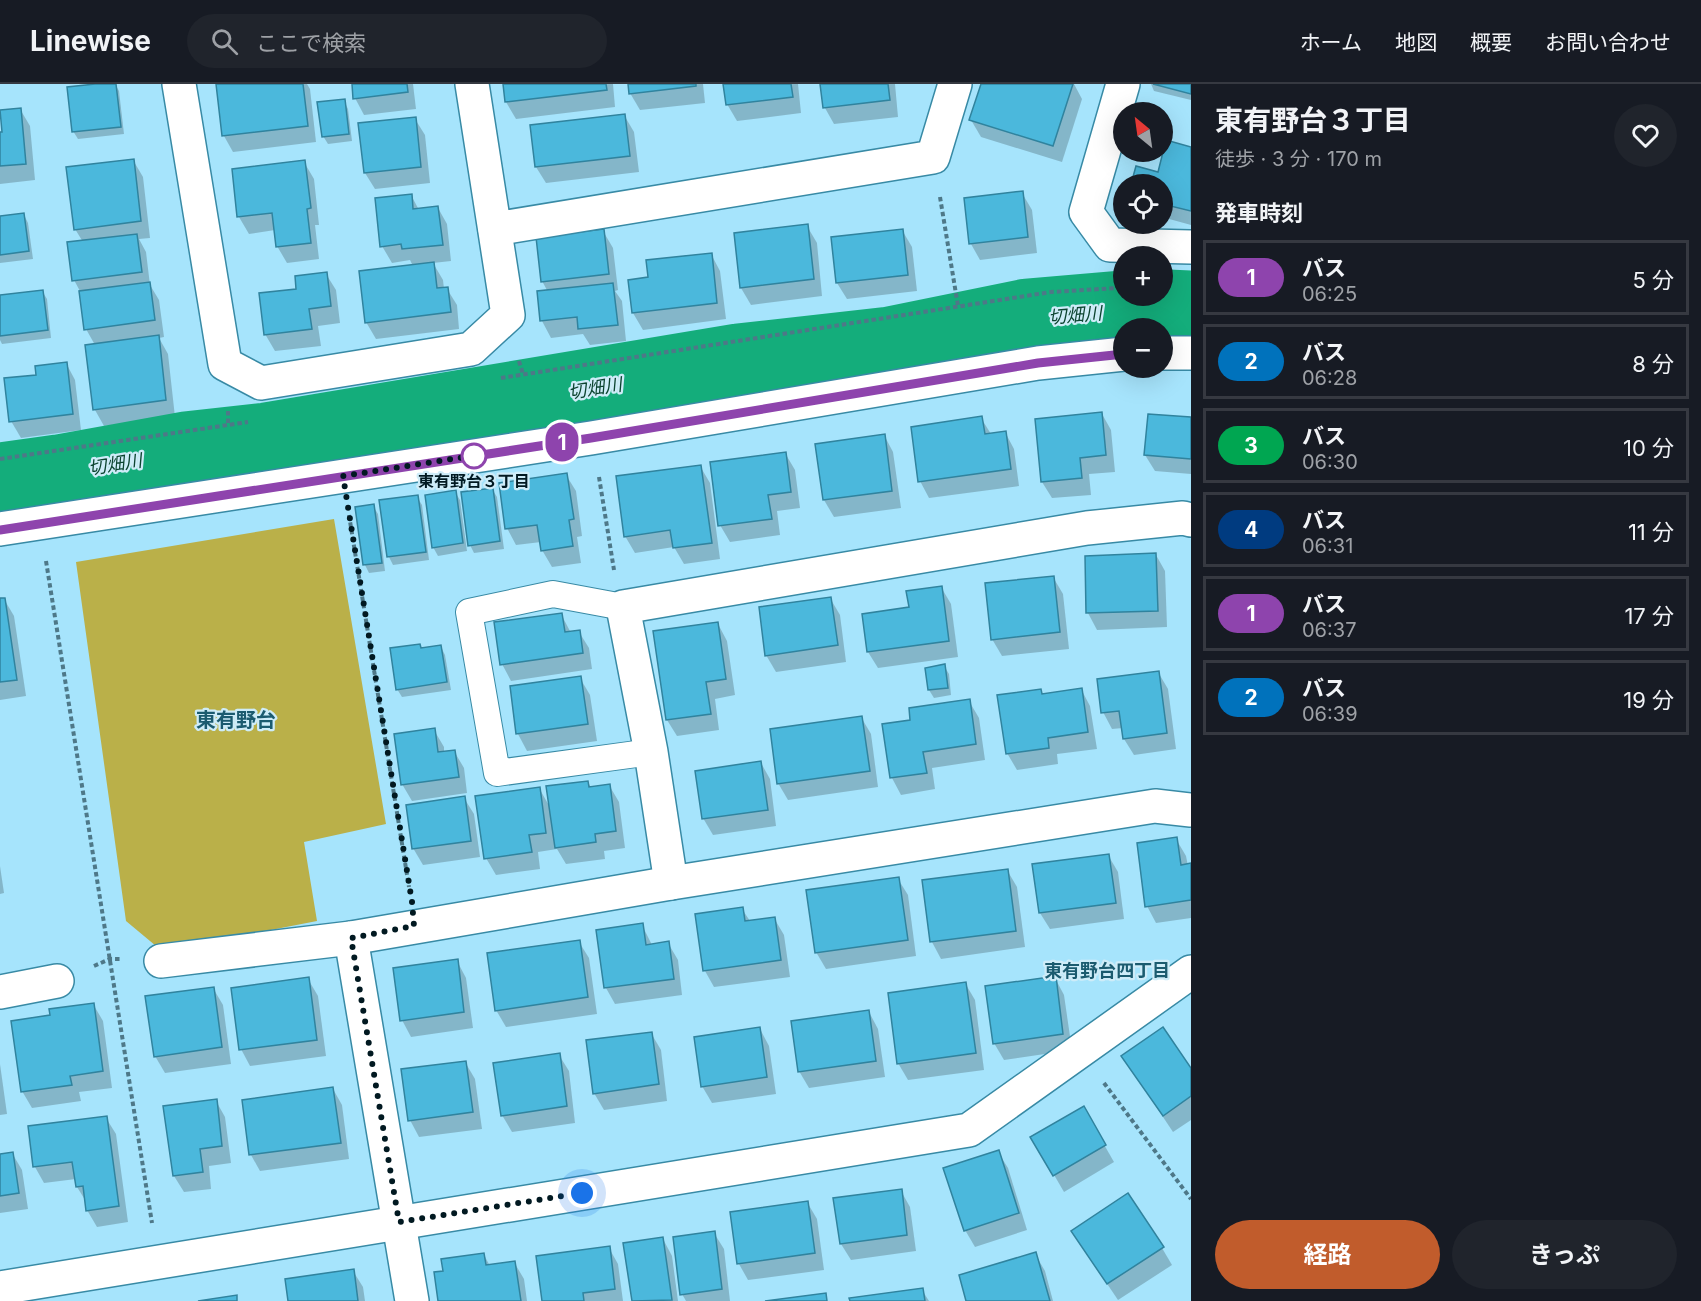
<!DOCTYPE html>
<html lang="ja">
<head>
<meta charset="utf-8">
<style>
  body { margin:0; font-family:Inter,"Noto Sans JP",sans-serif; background:#20242c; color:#f1f3f6; height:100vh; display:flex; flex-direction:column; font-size:22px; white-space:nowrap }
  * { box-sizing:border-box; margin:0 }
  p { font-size:20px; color:#9ea1a6 }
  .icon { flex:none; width:33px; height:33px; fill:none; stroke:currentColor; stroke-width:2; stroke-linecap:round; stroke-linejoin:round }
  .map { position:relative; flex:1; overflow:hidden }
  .side { display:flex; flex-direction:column; background:#171b24; width:510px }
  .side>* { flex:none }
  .badge { padding:0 12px; border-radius:20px; font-size:21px; line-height:39px }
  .needle { width:39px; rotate:331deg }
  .controls { position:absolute; left:1113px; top:18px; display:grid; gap:12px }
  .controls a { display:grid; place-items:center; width:60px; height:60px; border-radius:50%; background:#171b24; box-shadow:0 6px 24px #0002; font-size:30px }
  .you { position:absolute; width:30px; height:30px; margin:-15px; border:4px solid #fff; border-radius:50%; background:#1a73e8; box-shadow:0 0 0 9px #1a73e833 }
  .map>.badge { position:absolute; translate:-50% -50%; box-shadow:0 0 0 3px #fff }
  h2 { padding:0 24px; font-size:22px; line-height:54px }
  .round { display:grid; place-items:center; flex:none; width:63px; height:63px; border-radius:32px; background:#20242c }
  .headline { display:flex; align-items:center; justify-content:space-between; height:102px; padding:0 24px }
  h1 { font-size:28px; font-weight:700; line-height:45px }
  .action { display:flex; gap:12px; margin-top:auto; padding:12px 24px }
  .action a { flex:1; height:69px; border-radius:36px; background:#c15c2c; color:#fff; font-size:24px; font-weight:700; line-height:69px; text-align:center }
  .action a+a { background:#20242c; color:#f1f3f6 }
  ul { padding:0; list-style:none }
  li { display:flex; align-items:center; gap:18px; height:75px; margin:0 12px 9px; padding:0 12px; border:3px solid #363941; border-radius:0px }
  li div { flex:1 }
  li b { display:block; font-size:22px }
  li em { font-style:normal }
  li .badge { min-width:66px; font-weight:700; text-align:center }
  header { display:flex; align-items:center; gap:36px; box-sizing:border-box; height:84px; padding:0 30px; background:#171b24; border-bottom:2px solid #363941 }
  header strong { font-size:28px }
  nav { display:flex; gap:33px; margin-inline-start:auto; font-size:21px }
  .search { width:420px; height:54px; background:#20242c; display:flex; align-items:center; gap:15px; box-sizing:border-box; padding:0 21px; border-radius:33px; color:#9ea1a6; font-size:22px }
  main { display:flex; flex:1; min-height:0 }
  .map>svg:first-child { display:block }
  .green { fill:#bab049 }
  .shadow { fill:#0003 }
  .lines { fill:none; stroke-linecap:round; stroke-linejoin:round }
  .river { stroke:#14ad7b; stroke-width:81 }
  .building { fill:#4bb8dc; stroke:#30839e; stroke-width:1.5 }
  .service-casing { stroke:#388aa5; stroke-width:28 }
  .minor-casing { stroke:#388aa5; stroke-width:36 }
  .tertiary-casing { stroke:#388aa5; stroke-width:36 }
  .path { stroke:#4e7888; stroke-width:4; stroke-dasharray:4.5 3; stroke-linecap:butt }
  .service { stroke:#fff; stroke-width:26 }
  .minor { stroke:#fff; stroke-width:33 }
  .tertiary { stroke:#fff; stroke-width:33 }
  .line-casing { stroke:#fff; stroke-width:14 }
  .line { stroke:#8e44ad; stroke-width:9 }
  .walk { stroke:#011921; stroke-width:6; stroke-dasharray:0 10.8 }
  .stop-dot { fill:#fff; stroke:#8e44ad; stroke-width:3 }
  .labels { text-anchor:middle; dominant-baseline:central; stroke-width:4.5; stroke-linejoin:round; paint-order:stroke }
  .stop-label { font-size:16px; font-weight:bold; fill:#011921; stroke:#ceecf8 }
  .water-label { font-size:18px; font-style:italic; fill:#0c4430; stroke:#ceecf8 }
  .neighbourhood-label { font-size:18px; font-weight:bold; fill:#1b5b6f; stroke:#ceecf8 }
  .quarter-label { font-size:20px; font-weight:bold; fill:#1b5b6f; stroke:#ceecf8 }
</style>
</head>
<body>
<header>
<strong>Linewise</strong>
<div class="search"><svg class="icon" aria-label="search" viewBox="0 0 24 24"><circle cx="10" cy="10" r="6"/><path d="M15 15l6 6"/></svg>ここで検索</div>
<nav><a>ホーム</a><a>地図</a><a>概要</a><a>お問い合わせ</a></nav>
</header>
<main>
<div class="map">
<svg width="1191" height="1217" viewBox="0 0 1191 1217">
  <rect width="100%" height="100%" fill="#a6e4fc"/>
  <path class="green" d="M334 435 386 740 304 758 317 837 162 867 126 837 76 478Z"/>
  <g class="shadow">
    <path d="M108 0H115L119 7 124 50 78 55 73 47Z"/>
    <path d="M218 0H307L310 5 316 58 233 68 224 52Z"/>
    <path d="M353 0H413L416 25 364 31 355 14Z"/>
    <path d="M504 0H613L615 23 516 35 506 18Z"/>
    <path d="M629 0H703L705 19 640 26 630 9Z"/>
    <path d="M724 0H798L801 29 737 37 727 20Z"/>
    <path d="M822 0H895L898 33 834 40 825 24Z"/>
    <path d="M982 0H1074L1082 15 1062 78 981 53 971 36Z"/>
    <path d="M1151 0H1191V16L1154 7Z"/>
    <path d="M344 17 348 25 352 57 328 60 323 52Z"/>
    <path d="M20 25 30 42 35 96 0 100V49H4Z"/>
    <path d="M624 31 634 48 639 88 546 99 536 83Z"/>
    <path d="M415 35 425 51 430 99 375 105 365 89Z"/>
    <path d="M1191 65V141L1162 133V100H1132L1137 84 1159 90Z"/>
    <path d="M133 76 143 93 150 154 139 155 146 168 150 201 159 216 164 253 159 254 168 270 175 333 104 342 95 326V261L86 245 81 209 74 196 83 158 75 145Z"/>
    <path d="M304 78 314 95 319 141H315L319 175 287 179 277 162 275 146 249 150 239 133 234 87Z"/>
    <path d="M1022 109 1032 126 1037 169 980 176 971 160Z"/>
    <path d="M411 111 419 126 438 124 447 140 451 177 433 179 443 196 444 205H447L457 221 459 245 376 255 366 238 413 182 410 176 392 179 382 162Z"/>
    <path d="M24 131 28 139 33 175 0 179V134Z"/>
    <path d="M807 142 817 159 822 212 751 221 741 204 735 150Z"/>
    <path d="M902 146 912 163 917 207 847 215 837 199Z"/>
    <path d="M603 147 613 164 618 206 615 207 622 217 626 257 590 261 583 250 551 254 542 237 539 209 548 208 542 197Z"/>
    <path d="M711 170 720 187 726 235 643 246 633 229 629 197 650 194Z"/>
    <path d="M326 190 336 206 340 239 318 242 321 262 275 267 265 250 298 206Z"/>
    <path d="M42 207 47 215 51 254 2 260 0 256V213Z"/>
    <path d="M66 279 75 296 81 346 21 354 11 337 37 292Z"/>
    <path d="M1102 330 1111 346 1115 388 1089 390 1091 411 1052 414 1042 398Z"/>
    <path d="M981 334 991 350 1005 348 1014 365 1019 402 929 414 920 397Z"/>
    <path d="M1191 335V390L1155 387 1145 371Z"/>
    <path d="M884 351 893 368 901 424 834 433 824 416 817 361Z"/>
    <path d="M785 369 795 386 800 424 777 427 780 451 730 458 720 441Z"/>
    <path d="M700 382 710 399 720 475 684 480 674 463 635 469 625 452Z"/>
    <path d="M566 391 576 407 582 452 577 453 581 479 552 483 542 466 541 458 516 461 507 444Z"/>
    <path d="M492 405 497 413 504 465 474 469 470 461Z"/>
    <path d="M455 408 460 416 467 467 438 472 433 463Z"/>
    <path d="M417 413 422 421 429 476 393 481 389 473 381 417Z"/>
    <path d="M373 422 378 430 385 487 369 489 365 481 357 424Z"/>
    <path d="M1156 471 1165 487 1167 543 1097 546 1088 529 1086 474Z"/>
    <path d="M1053 493 1063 510 1069 565 1002 572 992 555Z"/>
    <path d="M941 503 951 520 958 573 878 584 868 568 910 524Z"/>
    <path d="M830 514 840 531 846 578 776 588 766 571Z"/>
    <path d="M4 515 14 532 26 612 0 616V516Z"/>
    <path d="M561 530 571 549 579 548 589 564 592 585 511 597 502 580Z"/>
    <path d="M718 540 727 557 735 611 715 615 719 646 677 652 667 636Z"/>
    <path d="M441 563 445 571 451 606 402 613 397 605 422 566Z"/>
    <path d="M944 582 949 590 951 611 934 614 929 606Z"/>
    <path d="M1158 588 1168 605 1176 665 1134 671 1124 655 1123 644 1112 645 1103 628Z"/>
    <path d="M580 594 590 611 597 657 527 667 518 650 512 603Z"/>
    <path d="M1081 605 1090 622 1097 665 1057 670 1058 680 1017 686 1007 669 1042 611Z"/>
    <path d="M969 617 979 634 985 676 932 684 935 705 901 711 892 694 884 641 911 637Z"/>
    <path d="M861 633 871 650 878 703 788 716 778 699Z"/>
    <path d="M434 646 444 663V668L454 667 464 684 467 709 412 717 402 700Z"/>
    <path d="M761 679 770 695 776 742 713 751 703 734Z"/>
    <path d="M588 698 591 704 609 701 619 718 625 764 604 767 605 775 566 780 557 765 538 768 540 785 496 791 486 774 539 704 551 725Z"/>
    <path d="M464 714 474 730 480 773 423 781 413 764Z"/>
    <path d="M1176 755 1186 772 1188 782 1191 781V834L1156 839 1147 822Z"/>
    <path d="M1108 771 1118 788 1124 835 1050 845 1040 829Z"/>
    <path d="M0 782 4 809 0 810Z"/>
    <path d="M1007 786 1017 803 1025 863 941 875 932 858 924 798Z"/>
    <path d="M898 795 908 811 916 872 826 885 816 868Z"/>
    <path d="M742 825 750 837 774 834 784 851 790 893 714 903 705 887Z"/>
    <path d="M642 841 652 861 668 859 678 876 682 911 615 920 606 904Z"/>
    <path d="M579 858 589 874 597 930 506 943 496 926Z"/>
    <path d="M457 877 466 894 473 944 411 953 402 936Z"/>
    <path d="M1055 894 1064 911 1072 966 1004 976 994 959Z"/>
    <path d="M308 895 318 912 326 972 250 982 241 965Z"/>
    <path d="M965 899 975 916 984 986 908 996 898 979Z"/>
    <path d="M213 904 223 921 231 980 165 989 155 972Z"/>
    <path d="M93 920 103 937 112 1004 79 1008 81 1017 32 1024 22 1007 51 933Z"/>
    <path d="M869 928 878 945 885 993 809 1004 799 987Z"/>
    <path d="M760 945 769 962 776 1010 712 1019 702 1002Z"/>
    <path d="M651 949 661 966 667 1017 604 1026 594 1009Z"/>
    <path d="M559 971 569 987 575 1039 512 1048 502 1031Z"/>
    <path d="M1123 973 1191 986V1036L1173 1048Z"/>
    <path d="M465 978 475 995 482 1045 419 1053 410 1036Z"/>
    <path d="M0 980 7 1030 0 1031Z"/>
    <path d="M333 1005 342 1021 349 1075 260 1087 251 1071Z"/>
    <path d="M216 1017 225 1033 231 1079 209 1082 211 1105 184 1108 174 1092Z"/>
    <path d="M1083 1024 1114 1078 1064 1108 1032 1053Z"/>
    <path d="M106 1034 116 1050 128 1138 97 1143 87 1126V1119L77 1103 76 1095 44 1099 35 1083Z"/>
    <path d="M998 1068 1008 1084 1027 1146 975 1163 965 1146Z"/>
    <path d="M12 1069 22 1086 28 1125 0 1129V1071Z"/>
    <path d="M901 1107 910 1123 916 1167 851 1176 841 1160Z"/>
    <path d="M807 1118 817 1135 824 1186 748 1196 739 1180Z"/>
    <path d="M714 1149 724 1165 730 1217H686L682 1210Z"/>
    <path d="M663 1155 672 1172 678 1217H633L625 1160Z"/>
    <path d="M609 1164 618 1180 623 1217H543Z"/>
    <path d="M1083 1164H1162L1172 1181 1118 1216Z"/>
    <path d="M1035 1170 1045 1187 1053 1217H968Z"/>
    <path d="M484 1171 490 1182 514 1178 524 1195 527 1217H440L445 1188Z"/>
    <path d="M353 1187 363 1203 365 1217H290Z"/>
    <path d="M922 1206 929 1217H851Z"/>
  </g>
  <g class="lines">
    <path class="river" d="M0 399 59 391 186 368 267 359 739 280 891 263 1028 235 1145 225 1191 227"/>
  </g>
  <g class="building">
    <path d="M95 0H116L121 43 72 48 67 3Z"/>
    <path d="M216 0H303L308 42 222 52Z"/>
    <path d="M352 0H407L408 8 353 15Z"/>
    <path d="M503 0H606L607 6 505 18Z"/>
    <path d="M628 0H696V2L629 10Z"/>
    <path d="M723 0H791L793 13 726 21Z"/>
    <path d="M820 0H888L890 16 823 24Z"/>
    <path d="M981 0H1073L1053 62 969 36Z"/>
    <path d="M1153 0H1191V10Z"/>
    <path d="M345 15 349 50 322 53 317 18Z"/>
    <path d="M21 24 26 80 0 82V48H2L0 26Z"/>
    <path d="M625 30 630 72 535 83 530 41Z"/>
    <path d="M416 33 421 83 364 89 358 39Z"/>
    <path d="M1166 56 1191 63V127L1162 120V100H1131L1136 82 1158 88Z"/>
    <path d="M134 75 141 137 74 146 66 83Z"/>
    <path d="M305 76 311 124 307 125 311 159 276 163 272 129 237 133 232 85Z"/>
    <path d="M1023 107 1028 153 969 160 964 114Z"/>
    <path d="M412 110 413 125 438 122 443 161 402 165 401 160 380 163 375 114Z"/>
    <path d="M24 129 29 167 0 171V132Z"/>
    <path d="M808 140 814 195 740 204 734 149Z"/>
    <path d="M604 145 609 190 541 198 536 153Z"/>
    <path d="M903 145 908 191 836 199 831 153Z"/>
    <path d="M137 150 142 188 72 197 67 158Z"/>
    <path d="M712 169 717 219 632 229 628 196 648 193 646 176Z"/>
    <path d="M434 178 437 204 448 203 451 228 365 239 359 187Z"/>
    <path d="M327 188 331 222 309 225 312 245 264 251 259 209 296 205 295 192Z"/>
    <path d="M150 198 155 236 84 246 79 207Z"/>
    <path d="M613 199 618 241 578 245 577 233 540 237 537 207Z"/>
    <path d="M43 206 48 246 0 252V211Z"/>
    <path d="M159 251 166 316 93 326 85 261Z"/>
    <path d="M67 278 73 330 9 338 4 294 36 291 35 282Z"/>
    <path d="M1102 328 1106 371 1080 374 1082 394 1041 398 1035 335Z"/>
    <path d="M1148 330 1191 333V375L1144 371Z"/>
    <path d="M982 332 985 350 1006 347 1011 385 918 398 911 343Z"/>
    <path d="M885 350 892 407 823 416 815 360Z"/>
    <path d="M786 368 791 408 768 411 772 435 718 442 710 378Z"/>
    <path d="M701 381 712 459 673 464 670 446 624 453 616 392Z"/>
    <path d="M567 389 574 435 569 436 573 462 541 467 537 441 505 445 499 399Z"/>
    <path d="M493 404 500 457 468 462 461 408Z"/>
    <path d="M456 406 463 459 432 464 425 411Z"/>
    <path d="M418 411 426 468 387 473 379 416Z"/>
    <path d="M374 420 382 479 363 481 355 423Z"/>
    <path d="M1156 469 1158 527 1086 529 1085 472Z"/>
    <path d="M1054 492 1060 548 991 556 985 499Z"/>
    <path d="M942 502 949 557 867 568 862 530 909 523 906 507Z"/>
    <path d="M831 513 838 561 765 572 759 523Z"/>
    <path d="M0 514H5L17 596 0 598Z"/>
    <path d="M562 529 565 548 580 546 583 569 500 581 494 538Z"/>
    <path d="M718 538 726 595 706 598 711 630 666 636 653 547Z"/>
    <path d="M420 560 421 564 441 561 447 598 396 606 390 564Z"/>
    <path d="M945 580 948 604 928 606 925 584Z"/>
    <path d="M1159 587 1167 649 1123 655 1119 627 1101 629 1097 595Z"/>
    <path d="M581 592 588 640 516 650 510 602Z"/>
    <path d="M1082 604 1088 648 1048 654 1049 664 1006 670 997 611 1041 605 1042 610Z"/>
    <path d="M970 615 976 660 923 668 927 689 890 694 882 640 910 636 909 624Z"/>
    <path d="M862 632 870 687 777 700 770 645Z"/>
    <path d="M435 644 438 668 455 666 459 693 401 701 394 650Z"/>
    <path d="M761 677 768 726 702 735 695 687Z"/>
    <path d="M588 697 589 703 610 700 616 747 595 750 596 758 555 764 546 702Z"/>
    <path d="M540 703 546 749 529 751 532 768 484 775 475 712Z"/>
    <path d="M465 712 471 757 412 765 406 721Z"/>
    <path d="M1177 753 1181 781 1191 779V816L1145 823 1137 759Z"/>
    <path d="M1109 770 1116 819 1039 829 1032 780Z"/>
    <path d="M1008 785 1016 847 930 858 922 796Z"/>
    <path d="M899 793 908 856 815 869 806 806Z"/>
    <path d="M743 823 745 837 775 833 781 876 703 887 695 830Z"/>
    <path d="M643 839 646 861 669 857 674 895 604 904 596 846Z"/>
    <path d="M580 856 588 913 495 927 487 869Z"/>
    <path d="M458 875 464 928 400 937 393 884Z"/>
    <path d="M1056 892 1063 950 993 960 985 902Z"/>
    <path d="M309 893 317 956 239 966 231 904Z"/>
    <path d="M966 898 976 969 897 980 888 909Z"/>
    <path d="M214 903 222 963 154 973 145 912Z"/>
    <path d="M94 919 103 987 70 992 72 1001 21 1008 11 937 50 931 49 925Z"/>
    <path d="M869 926 876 977 798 988 791 937Z"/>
    <path d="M760 943 767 993 701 1003 694 953Z"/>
    <path d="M1163 943 1191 984V1012L1163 1032 1121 972Z"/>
    <path d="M652 948 659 1000 593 1010 586 956Z"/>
    <path d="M560 969 567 1022 501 1032 493 979Z"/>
    <path d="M466 977 473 1028 408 1037 401 985Z"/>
    <path d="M333 1003 341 1059 249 1071 242 1016Z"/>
    <path d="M217 1015 222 1062 200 1065 203 1088 173 1092 163 1022Z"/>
    <path d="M1084 1022 1106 1061 1053 1092 1030 1053Z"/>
    <path d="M107 1032 119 1122 86 1127 83 1102 76 1103 72 1078 33 1083 28 1042Z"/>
    <path d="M999 1066 1019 1129 964 1147 943 1084Z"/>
    <path d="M13 1068 19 1109 0 1112V1070Z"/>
    <path d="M902 1105 907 1151 840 1160 833 1114Z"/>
    <path d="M1128 1109 1164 1163 1107 1200 1071 1147Z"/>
    <path d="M808 1117 815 1169 737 1180 730 1128Z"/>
    <path d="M715 1147 722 1205 680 1211 673 1153Z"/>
    <path d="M663 1153 672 1216 632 1217 623 1159Z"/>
    <path d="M610 1162 615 1205 583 1209 584 1217H542L536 1172Z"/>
    <path d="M1036 1168 1050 1217H966L959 1191Z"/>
    <path d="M484 1169 486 1181 515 1177 521 1217H438L434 1188 443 1187 441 1175Z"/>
    <path d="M354 1185 358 1217H288L285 1195Z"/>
    <path d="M923 1204 925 1217H850L849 1214Z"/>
    <path d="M826 1209 827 1217H765Z"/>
    <path d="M237 1211V1217H198Z"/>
  </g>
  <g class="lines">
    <g class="service-casing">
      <path id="service" d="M623 523 553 510 469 528 497 689 651 668"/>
    </g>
    <g class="minor-casing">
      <g id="minor">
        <path d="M179 0 225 280 261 299 471 265 508 231 472 0"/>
        <path d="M1123 0 1086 128 1110 161 1191 163"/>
        <path d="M495 145 933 73 955 0"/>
        <path d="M671 799 651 668 623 523 1087 444 1183 434 1191 436"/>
        <path d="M351 854 412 1217"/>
        <path d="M161 877 351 854 671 799 1155 722 1191 726"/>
        <path d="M0 908 57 897"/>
        <path d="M0 1204 969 1046 1191 888"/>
      </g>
    </g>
    <g class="tertiary-casing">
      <g id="tertiary">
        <path d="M1162 269H1191"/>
        <path d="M0 445 591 354 1038 279 1124 270"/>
      </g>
    </g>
    <g class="path">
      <path d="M940 113 958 222"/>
      <path d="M519 277 523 290"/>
      <path d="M501 294 1051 208 1117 204"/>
      <path d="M228 327V341"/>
      <path d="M0 375 248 338"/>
      <path d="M599 393 614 486"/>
      <path d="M349 431 409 803"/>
      <path d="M46 477 152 1139"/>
      <path d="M94 882 110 875H121"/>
      <path d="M1104 999 1191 1115"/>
    </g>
    <use href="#service" class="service"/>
    <use href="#minor" class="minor"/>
    <use href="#tertiary" class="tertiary"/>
  </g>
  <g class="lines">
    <g class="line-casing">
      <path id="line" d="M0 446 591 354 1038 279 1124 270"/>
    </g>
    <use href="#line" class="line"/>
    <path class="walk" d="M474 372 478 371 343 392 412 818 414 842 351 854 399 1138 582 1109"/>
  </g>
  <circle class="stop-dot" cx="474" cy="372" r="12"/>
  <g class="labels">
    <g class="stop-label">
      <text x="474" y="397">東有野台３丁目</text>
    </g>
    <g class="water-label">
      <text transform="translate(1075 231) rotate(-5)">切畑川</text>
      <text transform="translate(595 304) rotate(-9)">切畑川</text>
      <text transform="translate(115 380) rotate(-9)">切畑川</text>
    </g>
    <g class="neighbourhood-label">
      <text x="1107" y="886">東有野台四丁目</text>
    </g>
    <g class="quarter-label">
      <text x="236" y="636">東有野台</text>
    </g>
  </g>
</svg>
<div class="controls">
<a><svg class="needle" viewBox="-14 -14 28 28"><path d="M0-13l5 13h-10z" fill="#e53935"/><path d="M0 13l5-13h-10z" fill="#9ea1a6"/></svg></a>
<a><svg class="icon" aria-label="locate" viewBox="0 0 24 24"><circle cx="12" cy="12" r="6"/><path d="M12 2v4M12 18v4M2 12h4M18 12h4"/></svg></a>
<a>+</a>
<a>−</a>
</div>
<div class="you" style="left:582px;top:1109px"></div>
<b class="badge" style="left:562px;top:358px;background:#8e44ad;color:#fff">1</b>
</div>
<section class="side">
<div class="headline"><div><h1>東有野台３丁目</h1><p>徒歩 · 3 分 · 170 m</p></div><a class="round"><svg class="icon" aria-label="heart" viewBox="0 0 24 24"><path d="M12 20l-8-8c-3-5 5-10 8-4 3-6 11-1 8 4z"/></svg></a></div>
<h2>発車時刻</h2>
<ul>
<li><span class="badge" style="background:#8e44ad;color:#fff">1</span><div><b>バス</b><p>06:25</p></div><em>5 分</em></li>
<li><span class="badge" style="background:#0072bc;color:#fff">2</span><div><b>バス</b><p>06:28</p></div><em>8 分</em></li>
<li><span class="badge" style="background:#00a651;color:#fff">3</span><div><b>バス</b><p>06:30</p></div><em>10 分</em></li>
<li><span class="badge" style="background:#003b80;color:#fff">4</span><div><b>バス</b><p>06:31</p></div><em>11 分</em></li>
<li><span class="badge" style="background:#8e44ad;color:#fff">1</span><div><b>バス</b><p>06:37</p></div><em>17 分</em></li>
<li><span class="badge" style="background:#0072bc;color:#fff">2</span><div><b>バス</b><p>06:39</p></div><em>19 分</em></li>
</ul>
<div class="action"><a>経路</a><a>きっぷ</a></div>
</section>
</main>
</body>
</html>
